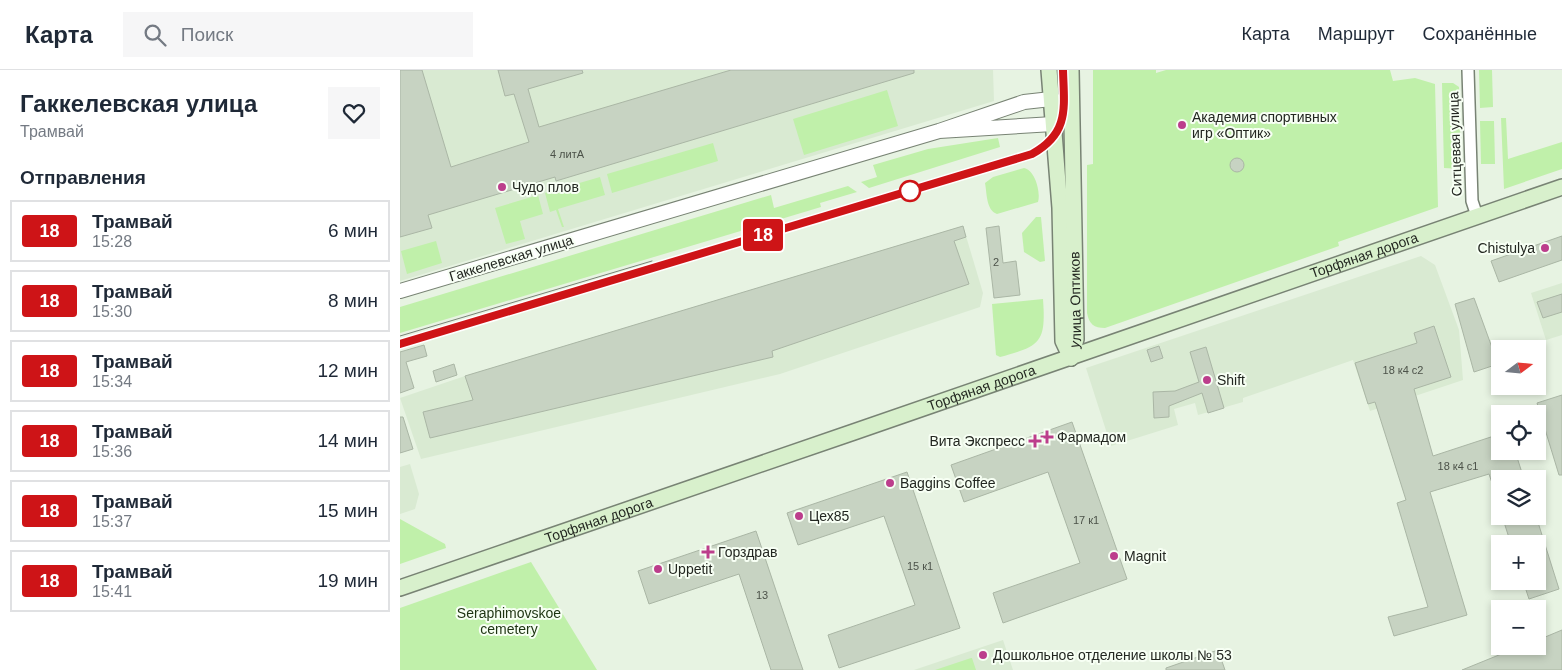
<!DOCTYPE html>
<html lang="ru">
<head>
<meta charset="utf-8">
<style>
  body { margin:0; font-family:Helvetica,sans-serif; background:#f6f6f7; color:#1f2937; height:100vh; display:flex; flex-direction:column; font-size:19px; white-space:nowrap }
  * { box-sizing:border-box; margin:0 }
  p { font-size:16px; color:#747a83 }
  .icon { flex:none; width:28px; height:28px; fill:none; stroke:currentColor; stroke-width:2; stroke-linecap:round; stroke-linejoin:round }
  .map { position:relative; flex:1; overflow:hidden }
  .details { display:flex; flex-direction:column; background:#fff; width:400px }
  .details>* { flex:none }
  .badge { padding:0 10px; border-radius:4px; font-size:18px; line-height:32px }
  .needle { width:32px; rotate:74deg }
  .controls { position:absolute; left:1091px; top:270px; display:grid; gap:10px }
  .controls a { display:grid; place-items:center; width:55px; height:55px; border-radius:0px; background:#fff; box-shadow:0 2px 8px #0003; font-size:25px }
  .map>.badge { position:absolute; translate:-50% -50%; box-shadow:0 0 0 2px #fff }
  h2 { padding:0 20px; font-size:19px; line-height:45px }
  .round { display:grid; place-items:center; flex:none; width:52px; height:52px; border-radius:0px; background:#f6f6f7 }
  .headline { display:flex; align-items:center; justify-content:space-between; height:85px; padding:0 20px }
  h1 { font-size:24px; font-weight:700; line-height:38px }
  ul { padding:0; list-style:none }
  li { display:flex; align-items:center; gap:15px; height:62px; margin:0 10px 8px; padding:0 10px; border:2px solid #e0e1e3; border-radius:0px }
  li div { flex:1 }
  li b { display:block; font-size:19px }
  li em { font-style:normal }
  li .badge { min-width:55px; font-weight:700; text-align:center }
  header { display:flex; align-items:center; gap:30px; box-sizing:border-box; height:70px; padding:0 25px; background:#fff; border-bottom:1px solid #e0e1e3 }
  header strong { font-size:24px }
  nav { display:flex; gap:28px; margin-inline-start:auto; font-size:18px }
  .search { width:350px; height:45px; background:#f6f6f7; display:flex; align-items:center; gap:12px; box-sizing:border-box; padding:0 18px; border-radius:0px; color:#747a83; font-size:19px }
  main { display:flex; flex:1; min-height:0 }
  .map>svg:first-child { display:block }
  .built { fill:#d9ead2 }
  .green { fill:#c0f0aa }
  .building { fill:#c7d3c2; stroke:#aab6a5 }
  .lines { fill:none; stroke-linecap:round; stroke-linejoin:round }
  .minor-casing { stroke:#788374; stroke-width:14 }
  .tertiary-casing { stroke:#788374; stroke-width:16 }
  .secondary-casing { stroke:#788374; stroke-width:18 }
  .minor { stroke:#fff; stroke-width:11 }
  .tertiary { stroke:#fff; stroke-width:14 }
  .secondary { stroke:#d8f0cc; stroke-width:15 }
  .tram { stroke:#7a8277; stroke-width:1 }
  .line-casing { stroke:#fff; stroke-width:11 }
  .line { stroke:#ce1417; stroke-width:8 }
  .poi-dot { fill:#bc3e8c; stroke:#f7fff4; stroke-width:2 }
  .stop-dot { fill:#fff; stroke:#ce1417; stroke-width:2.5 }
  .labels { text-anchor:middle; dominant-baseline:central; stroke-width:4; stroke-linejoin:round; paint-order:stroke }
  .number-label { font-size:11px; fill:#4c5249 }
  .poi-label { font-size:14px; fill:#232721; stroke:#f7fff4; text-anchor:start }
  .street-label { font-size:14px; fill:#232721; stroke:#f7fff4 }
  .park-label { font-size:14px; fill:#1d3311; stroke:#f7fff4 }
</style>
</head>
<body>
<header>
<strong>Карта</strong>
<div class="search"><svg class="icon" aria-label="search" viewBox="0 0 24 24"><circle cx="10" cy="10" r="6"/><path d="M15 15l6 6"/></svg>Поиск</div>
<nav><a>Карта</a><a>Маршрут</a><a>Сохранённые</a></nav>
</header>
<main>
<section class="details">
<div class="headline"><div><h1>Гаккелевская улица</h1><p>Трамвай</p></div><a class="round"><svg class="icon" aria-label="heart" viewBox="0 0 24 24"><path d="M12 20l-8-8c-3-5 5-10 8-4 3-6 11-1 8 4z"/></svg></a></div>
<h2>Отправления</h2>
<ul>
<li><span class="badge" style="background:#ce1417;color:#fff">18</span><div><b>Трамвай</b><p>15:28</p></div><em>6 мин</em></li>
<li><span class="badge" style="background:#ce1417;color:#fff">18</span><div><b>Трамвай</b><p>15:30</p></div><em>8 мин</em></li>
<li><span class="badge" style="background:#ce1417;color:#fff">18</span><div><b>Трамвай</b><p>15:34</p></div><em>12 мин</em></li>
<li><span class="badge" style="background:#ce1417;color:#fff">18</span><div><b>Трамвай</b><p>15:36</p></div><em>14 мин</em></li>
<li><span class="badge" style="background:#ce1417;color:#fff">18</span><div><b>Трамвай</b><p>15:37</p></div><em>15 мин</em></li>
<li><span class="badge" style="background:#ce1417;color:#fff">18</span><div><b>Трамвай</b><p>15:41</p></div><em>19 мин</em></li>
</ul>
</section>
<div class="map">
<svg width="1162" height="600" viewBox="0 0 1162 600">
  <rect width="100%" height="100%" fill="#e7f3e2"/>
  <g class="built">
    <path d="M0 0H593L594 31 0 211Z"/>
    <path d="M563 156 583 223 580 237 380 304 21 389 0 328 65 306Z"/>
    <path d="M1021 186 1035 195 1059 260 1063 310 970 341 953 290 843 328V332L798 345 795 333 774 339 778 355 711 376 686 298Z"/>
    <path d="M1162 213V265L1146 270 1131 223Z"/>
    <path d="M10 394 19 424 15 439 0 444V397Z"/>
    <path d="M603 570 613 600H514Z"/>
  </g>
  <g class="green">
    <path d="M693 0H756V3L766 0H990L993 11 1015 8 1035 14 1038 137 938 172 939 176 705 258C694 258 689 254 687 243V95L693 94Z"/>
    <path d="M1079 0H1092L1093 37 1080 38Z"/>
    <path d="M1042 13H1053L1059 17 1061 99 1044 98Z"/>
    <path d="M487 20 498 56 404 85 393 49Z"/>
    <path d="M1101 48H1106L1108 89 1162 72V99L1104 119Z"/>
    <path d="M1080 51H1094L1095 94H1081Z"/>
    <path d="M598 68 600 77 469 118 461 112 477 107 473 95 528 79Z"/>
    <path d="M313 73 318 91 212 123 207 104Z"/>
    <path d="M624 98C635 100 641 122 638 132L597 144C586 140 587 123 585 113L593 107Z"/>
    <path d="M200 107 205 125 158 139 164 157H162L156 140 150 142 145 123Z"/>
    <path d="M448 116 457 122 420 133 421 137 0 263V237L371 125 374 138Z"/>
    <path d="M138 125 143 144 120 151 125 169 106 174 95 138Z"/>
    <path d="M636 147H641L645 191 640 192 624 182 622 163Z"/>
    <path d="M36 171 42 193 7 204 1 181Z"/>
    <path d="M643 229C646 272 641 276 600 287L596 285 592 234Z"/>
    <path d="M0 449 45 474 46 478 0 494Z"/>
    <path d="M131 492 197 600H0V538Z"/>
    <path d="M572 588 576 600H535L571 588Z"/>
  </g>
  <g class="building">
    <path d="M0 0H22L51 97 129 72 114 24 105 26 98 0H182L183 3 128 19 139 57 331 0H514V3L156 111 155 107 28 145 32 158 0 167Z"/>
    <circle cx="837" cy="95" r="7"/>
    <path d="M563 156 566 167 554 171 569 214 372 281 373 287 30 368 23 342 73 330 65 306Z"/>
    <path d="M599 156 603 193 616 191 620 225 594 228 586 158Z"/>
    <path d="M1162 166V190L1099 212 1091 191Z"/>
    <path d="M1162 224V242L1143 248 1137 232Z"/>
    <path d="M1074 228 1098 294 1074 302 1055 234Z"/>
    <path d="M1034 256 1051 307 1014 319 1033 386 1100 364V381H1115L1124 409H1100V431H1098L1089 404 1030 422 1067 545 994 566 988 547 1028 537 997 433 1006 430 975 332 968 334 955 293 1017 273 1014 263Z"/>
    <path d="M24 275 27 286 6 292 14 318 0 323V282Z"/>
    <path d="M759 276 763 288 751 292 747 280Z"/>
    <path d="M806 277 824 338 808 343 802 323 769 336V347L754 348 753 322 775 321 799 312 790 282Z"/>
    <path d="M54 294 57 305 36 312 33 301Z"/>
    <path d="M1162 325V405H1159L1137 333Z"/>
    <path d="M0 347H3L13 379 0 383Z"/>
    <path d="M672 352 727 509 603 553 593 523 680 493 648 402 564 432 551 395Z"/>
    <path d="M507 402 560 558 439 598 428 565 515 535 484 446 398 475 387 443Z"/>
    <path d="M1102 446H1136L1159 519 1129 529 1123 511H1138V474H1111Z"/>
    <path d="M356 461 396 580 403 600H371L339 504 249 534 238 501Z"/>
    <path d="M1162 560V600H1062L1121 576H1138V570Z"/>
    <path d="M818 580 825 600H766V598Z"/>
  </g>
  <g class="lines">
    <g class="minor-casing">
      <path id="minor" d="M1068 0 1072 131 1077 146"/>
    </g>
    <g class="tertiary-casing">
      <path id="tertiary" d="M0 221 539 61 624 32 651 29 672 38 653 54 539 61"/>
    </g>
    <g class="secondary-casing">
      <g id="secondary">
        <path d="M649 0 660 138 663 271 671 288"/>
        <path id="s1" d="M671 288 676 269 671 0"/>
        <path id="s2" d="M0 518C388 386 774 250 1162 117"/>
      </g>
    </g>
    <use href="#minor" class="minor"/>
    <use href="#tertiary" class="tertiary"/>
    <use href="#secondary" class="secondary"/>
    <g class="tram">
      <path d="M0 266 252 191"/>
      <path d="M0 274 632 84C670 63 664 37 663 0"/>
    </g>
  </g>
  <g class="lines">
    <g class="line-casing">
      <path id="line" d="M0 274 632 84C670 63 664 37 663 0"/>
    </g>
    <use href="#line" class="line"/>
  </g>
  <g class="poi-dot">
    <circle cx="782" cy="55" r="5"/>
    <circle cx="102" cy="117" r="5"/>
    <circle cx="1145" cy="178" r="5"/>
    <circle cx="807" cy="310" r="5"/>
    <path d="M644.5 359.5h5v5h5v5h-5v5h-5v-5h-5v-5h5z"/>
    <path d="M632.5 363.5h5v5h5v5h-5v5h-5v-5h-5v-5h5z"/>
    <circle cx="490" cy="413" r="5"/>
    <circle cx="399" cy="446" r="5"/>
    <path d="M305.5 474.5h5v5h5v5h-5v5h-5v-5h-5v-5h5z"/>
    <circle cx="714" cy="486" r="5"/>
    <circle cx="258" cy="499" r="5"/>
    <circle cx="583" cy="585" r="5"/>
  </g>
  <circle class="stop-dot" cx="510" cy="121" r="10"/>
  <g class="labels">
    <g class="number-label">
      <text x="167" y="84">4 литА</text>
      <text x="596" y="192">2</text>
      <text x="1003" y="300">18 к4 с2</text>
      <text x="1058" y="396">18 к4 с1</text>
      <text x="686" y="450">17 к1</text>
      <text x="520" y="496">15 к1</text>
      <text x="362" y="525">13</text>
    </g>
    <g class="poi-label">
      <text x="792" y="47">Академия спортивных<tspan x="792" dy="16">игр «Оптик»</tspan></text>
      <text x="112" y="117">Чудо плов</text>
      <text x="1135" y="178" text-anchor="end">Chistulya</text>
      <text x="817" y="310">Shift</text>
      <text x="657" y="367">Фармадом</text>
      <text x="625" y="371" text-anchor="end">Вита Экспресс</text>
      <text x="500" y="413">Baggins Coffee</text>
      <text x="409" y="446">Цех85</text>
      <text x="318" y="482">Горздрав</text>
      <text x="724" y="486">Magnit</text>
      <text x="268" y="499">Uppetit</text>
      <text x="593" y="585">Дошкольное отделение школы № 53</text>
    </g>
    <g class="street-label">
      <text transform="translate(1055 74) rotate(-92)">Ситцевая улица</text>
      <text stroke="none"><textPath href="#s2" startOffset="1020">Торфяная дорога</textPath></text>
      <text transform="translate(111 188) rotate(-17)">Гаккелевская улица</text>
      <text stroke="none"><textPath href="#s1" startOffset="59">улица Оптиков</textPath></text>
      <text stroke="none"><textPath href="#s2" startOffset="615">Торфяная дорога</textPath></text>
      <text stroke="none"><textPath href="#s2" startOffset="210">Торфяная дорога</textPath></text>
    </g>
    <g class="park-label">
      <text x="109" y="543">Seraphimovskoe<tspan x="109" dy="16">cemetery</tspan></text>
    </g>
  </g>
</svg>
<div class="controls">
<a><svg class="needle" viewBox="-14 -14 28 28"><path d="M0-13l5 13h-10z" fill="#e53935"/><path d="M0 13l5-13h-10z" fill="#747a83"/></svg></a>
<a><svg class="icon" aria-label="locate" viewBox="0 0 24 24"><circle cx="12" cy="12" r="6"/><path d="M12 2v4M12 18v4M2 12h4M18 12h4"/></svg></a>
<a><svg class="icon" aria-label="layers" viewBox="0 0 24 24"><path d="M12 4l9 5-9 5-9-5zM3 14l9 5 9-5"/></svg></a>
<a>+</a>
<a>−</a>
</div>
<b class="badge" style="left:363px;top:165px;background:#ce1417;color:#fff">18</b>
</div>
</main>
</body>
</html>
